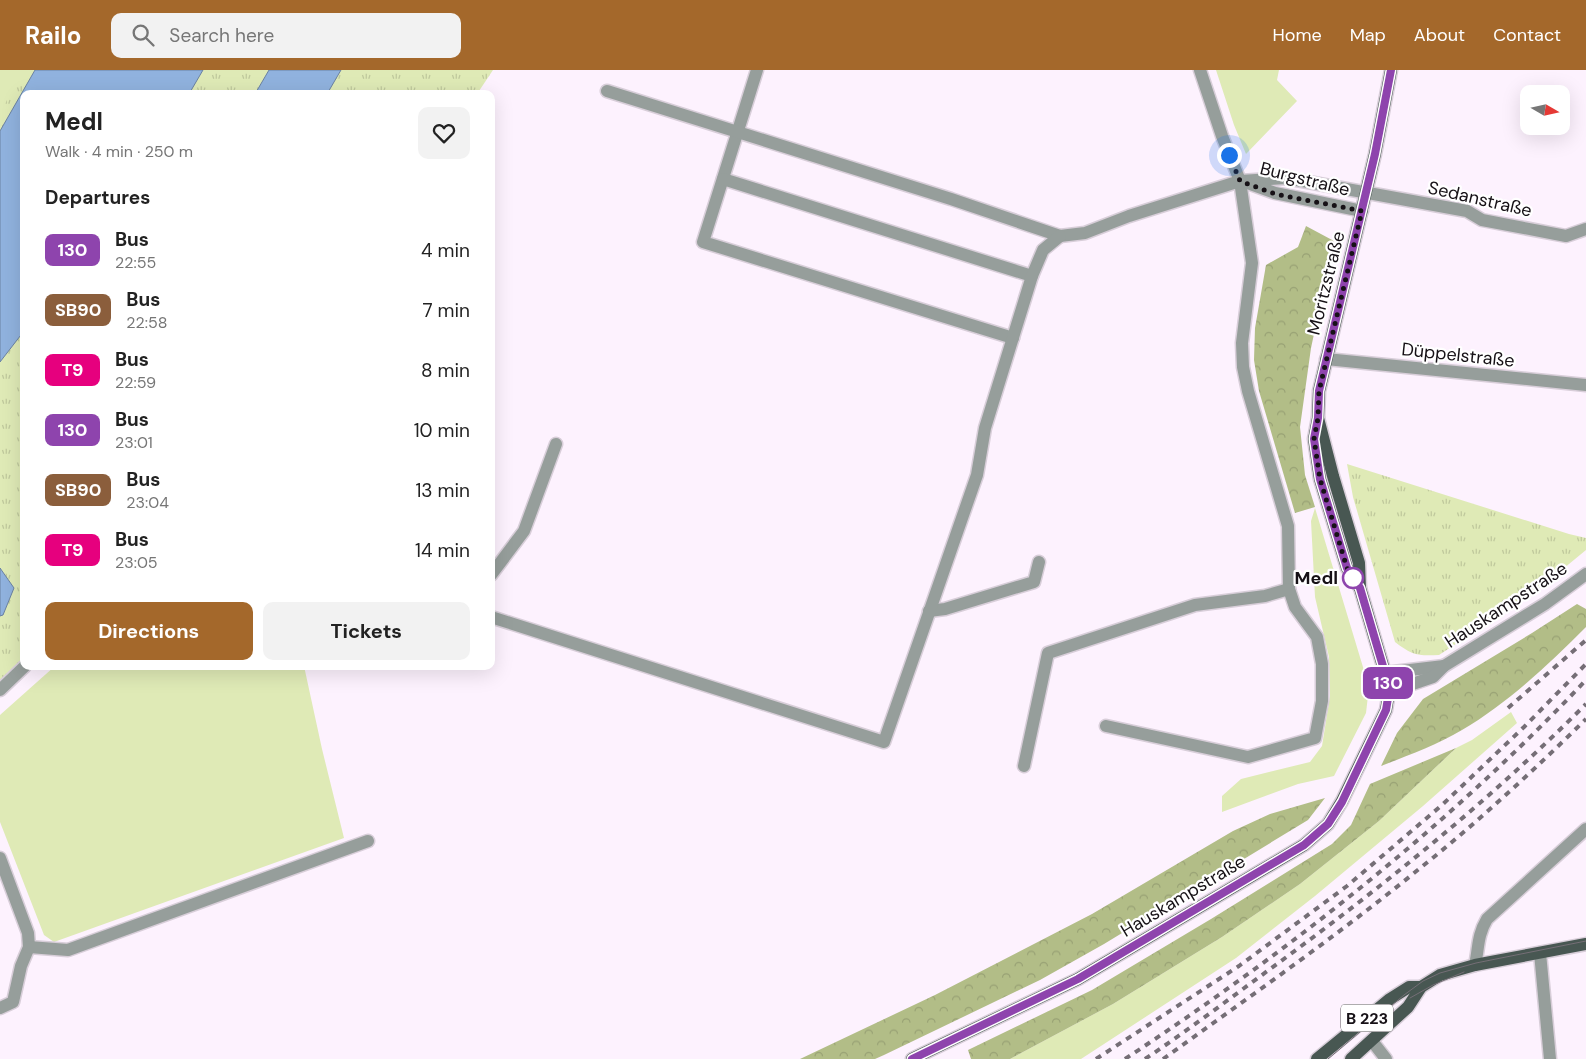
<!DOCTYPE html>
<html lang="en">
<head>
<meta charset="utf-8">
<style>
  body { margin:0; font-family:"DM Sans",sans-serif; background:#f2f2f2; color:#222; height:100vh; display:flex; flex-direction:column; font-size:19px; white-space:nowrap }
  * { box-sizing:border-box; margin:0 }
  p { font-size:16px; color:#767676 }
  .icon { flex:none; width:28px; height:28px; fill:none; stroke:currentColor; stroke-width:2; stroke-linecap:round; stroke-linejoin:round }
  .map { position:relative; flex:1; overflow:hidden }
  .drawer { position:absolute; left:20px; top:20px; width:475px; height:580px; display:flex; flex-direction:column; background:#fff; border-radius:10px; box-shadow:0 5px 20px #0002 }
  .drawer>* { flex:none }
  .badge { padding:0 10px; border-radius:8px; font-size:18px; line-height:32px }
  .needle { width:32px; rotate:99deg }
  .tools { position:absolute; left:1520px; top:15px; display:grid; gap:10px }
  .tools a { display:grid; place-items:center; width:50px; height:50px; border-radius:10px; background:#fff; box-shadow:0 5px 20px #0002; font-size:25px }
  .you { position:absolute; width:25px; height:25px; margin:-12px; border:4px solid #fff; border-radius:50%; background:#1a73e8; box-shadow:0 0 0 8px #1a73e833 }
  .map>.badge { position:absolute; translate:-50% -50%; box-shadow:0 0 0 2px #fff }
  h2 { padding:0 25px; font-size:19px; line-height:45px }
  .round { display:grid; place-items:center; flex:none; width:52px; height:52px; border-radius:10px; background:#f2f2f2 }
  .head { display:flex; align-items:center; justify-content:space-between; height:85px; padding:0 25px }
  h1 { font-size:24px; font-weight:700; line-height:38px }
  .action { display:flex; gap:10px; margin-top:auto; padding:10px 25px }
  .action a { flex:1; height:58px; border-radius:10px; background:#a4682b; color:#fff; font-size:20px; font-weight:700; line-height:58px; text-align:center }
  .action a+a { background:#f2f2f2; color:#222 }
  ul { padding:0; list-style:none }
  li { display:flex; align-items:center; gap:15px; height:60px; padding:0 25px }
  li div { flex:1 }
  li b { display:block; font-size:19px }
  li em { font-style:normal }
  li .badge { min-width:55px; font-weight:700; text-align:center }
  header { display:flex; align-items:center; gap:30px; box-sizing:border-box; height:70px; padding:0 25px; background:#a4682b; color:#fff }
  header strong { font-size:24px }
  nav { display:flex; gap:28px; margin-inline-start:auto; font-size:18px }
  .search { width:350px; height:45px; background:#f2f2f2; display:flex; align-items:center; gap:12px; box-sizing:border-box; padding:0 18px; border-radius:10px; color:#767676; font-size:19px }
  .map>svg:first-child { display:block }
  .grass { fill:#dfeab6 }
  .forest { fill:url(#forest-crowns) }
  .park { fill:url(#park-tufts) }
  .water { fill:#90b2de; stroke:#6b82a2 }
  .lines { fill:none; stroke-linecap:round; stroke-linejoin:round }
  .minor-casing { stroke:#d8ced9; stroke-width:15 }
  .major-casing { stroke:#d8ced9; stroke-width:15 }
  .minor { stroke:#969e9b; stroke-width:12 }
  .major { stroke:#485752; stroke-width:12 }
  .tram { stroke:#756e76; stroke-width:1 }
  .rail { stroke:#756e76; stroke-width:4; stroke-dasharray:6 6; stroke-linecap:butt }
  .line-casing { stroke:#fff; stroke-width:11 }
  .line { stroke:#8e44ad; stroke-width:8 }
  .walk { stroke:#161116; stroke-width:5; stroke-dasharray:0 9 }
  .stop-dot { fill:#fff; stroke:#8e44ad; stroke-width:2.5 }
  .labels { text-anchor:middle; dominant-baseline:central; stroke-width:4.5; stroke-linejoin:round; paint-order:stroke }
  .shield { fill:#fff; stroke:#5c585c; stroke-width:1 }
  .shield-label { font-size:16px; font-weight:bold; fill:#161116 }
  .street-label { font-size:18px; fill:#161116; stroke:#fff }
  .stop-label { font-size:18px; font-weight:bold; fill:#161116; stroke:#fff; text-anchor:end }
</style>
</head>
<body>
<header>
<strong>Railo</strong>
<div class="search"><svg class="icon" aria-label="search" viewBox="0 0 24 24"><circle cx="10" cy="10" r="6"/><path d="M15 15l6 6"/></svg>Search here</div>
<nav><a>Home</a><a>Map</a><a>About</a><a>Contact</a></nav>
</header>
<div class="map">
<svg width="1586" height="989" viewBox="0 0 1586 989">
  <defs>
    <pattern id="forest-crowns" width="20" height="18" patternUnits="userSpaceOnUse" patternTransform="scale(1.25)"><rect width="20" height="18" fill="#b2bd87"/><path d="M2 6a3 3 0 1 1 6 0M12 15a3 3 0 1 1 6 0" fill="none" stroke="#98a174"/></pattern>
    <pattern id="park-tufts" width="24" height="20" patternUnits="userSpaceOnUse" patternTransform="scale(1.25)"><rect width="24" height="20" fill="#dfeab6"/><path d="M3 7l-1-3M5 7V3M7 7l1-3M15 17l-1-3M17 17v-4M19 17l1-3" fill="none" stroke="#bfc89c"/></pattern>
  </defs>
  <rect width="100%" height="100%" fill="#fdf2fe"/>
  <g class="grass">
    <path d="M0 0H35L0 61Z"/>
    <path d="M1216 0H1279L1277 10 1297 31 1246 84 1234 55Z"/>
    <path d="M1315 438 1369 617 1366 643 1334 706 1298 714 1222 742V726L1241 709 1310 692 1322 676 1330 626 1329 587 1315 527 1311 451Z"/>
    <path d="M55 596H304L322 679 344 768 54 872 44 865 0 752V645Z"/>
    <path d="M1511 642 1517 653 1423 736 1315 826 1236 888 1081 989H1010L1113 934 1222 867 1300 814 1379 751 1456 678 1472 670Z"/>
  </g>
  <g class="forest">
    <path d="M1306 156 1334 171 1311 278 1300 357 1305 405 1315 437 1295 443 1259 321 1254 290 1255 258 1266 195 1298 177Z"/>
    <path d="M1577 534 1586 539V557C1549 594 1508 633 1462 660 1437 675 1409 685 1381 696L1397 663 1423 629 1532 563Z"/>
    <path d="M1456 678 1379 751 1300 814 1222 867 1113 934 1010 989H971L968 980 1092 920 1211 849 1332 774 1351 755 1370 714Z"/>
    <path d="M1325 728 1308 750 1104 874 1040 910 884 985 875 989H800L935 925 1092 844 1233 761 1270 744Z"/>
  </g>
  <g class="park">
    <path d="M22 0H493L477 24H24V596L0 615V44Z"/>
    <path d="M1347 394 1569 464 1586 468V480L1535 522 1439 585C1417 586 1412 585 1395 572L1353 427Z"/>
  </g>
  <g class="water">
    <path d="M35 0H203L189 24H24V261L0 292V61Z"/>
    <path d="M269 0H341L327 24H255Z"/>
    <path d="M0 498 14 518 3 545 0 546Z"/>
  </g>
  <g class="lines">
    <g class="minor-casing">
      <g id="minor">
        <path d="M757 0 703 172 1013 268"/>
        <path d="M607 21 951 129 1060 166 1085 163 1129 146 1240 111 1286 108 1467 141 1482 150 1566 166 1586 159"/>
        <path d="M723 109 1032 206"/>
        <path d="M1245 112 1275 123 1362 141"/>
        <path d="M1326 289 1586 315"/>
        <path d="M491 505 524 461 556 374"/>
        <path d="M929 541 945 539 1034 512 1039 492"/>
        <path d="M491 547 884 672 977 405 985 358 1032 206 1043 180 1060 166"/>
        <path d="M1385 603 1444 596"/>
        <path d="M0 620 25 596"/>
        <path d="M1389 622 1433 607 1444 596 1545 534 1586 504"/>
        <path d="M1106 656 1248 687 1315 668 1322 631V594L1317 567 1295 537 1289 519 1288 456 1248 321 1243 297 1242 273 1252 193 1240 111 1222 66 1200 0"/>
        <path d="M1024 696 1048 583 1195 535 1265 526 1289 519"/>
        <path d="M0 788 28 863 29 877 21 896 13 932 0 938"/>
        <path d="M29 877 68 880 368 771"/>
        <path d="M1540 883 1550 989"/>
        <path d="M1475 895C1479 877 1477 866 1487 849L1586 759"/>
        <path d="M1372 971 1386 989"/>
      </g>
    </g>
    <g class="major-casing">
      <g id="major">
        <path d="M1360 518 1347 498 1320 409 1314 369 1318 348 1319 321 1324 300 1375 84 1391 0"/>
        <path d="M912 989 1078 909 1304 775 1328 754 1342 731 1386 640 1389 622 1385 603 1360 518 1359 493 1333 406 1318 348"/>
        <path d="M1317 989 1390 929 1409 917H1421"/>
        <path d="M1351 989 1408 937 1421 917 1440 905 1475 895 1586 874"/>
      </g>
    </g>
    <use href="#minor" class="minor"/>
    <use href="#major" class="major"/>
    <g class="tram">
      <path d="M1410 928 1433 915 1464 902"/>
      <path d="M1328 989 1404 925 1423 911 1440 903 1476 893 1586 871"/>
    </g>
    <g class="rail">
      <path d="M1508 638 1586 570"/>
      <path d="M1096 989 1239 896 1347 816 1442 735 1524 657 1586 594"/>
      <path d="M1125 989C1292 879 1449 755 1586 610"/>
      <path d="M1145 989C1190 959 1233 926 1277 894 1386 814 1490 730 1586 634"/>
      <path d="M1163 989C1249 927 1337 866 1419 799 1478 752 1533 701 1586 649"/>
    </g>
  </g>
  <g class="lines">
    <g class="line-casing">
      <path id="line" d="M912 989 1078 909 1304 775 1328 754 1342 732 1386 640 1389 622 1385 603 1360 518 1347 498 1320 409 1314 369 1318 348 1319 321 1324 300 1375 84 1391 0"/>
    </g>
    <use href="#line" class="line"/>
    <path class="walk" d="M1229 85 1240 111 1275 124 1362 141 1324 300 1319 321 1318 348 1314 369 1320 409 1347 498 1353 508"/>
  </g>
  <circle class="stop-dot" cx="1353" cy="508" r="10"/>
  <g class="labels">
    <rect class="shield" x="1341" y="934.5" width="52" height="27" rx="4"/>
    <g class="shield-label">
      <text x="1367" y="948">B 223</text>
    </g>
    <g class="street-label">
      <text transform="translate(1305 109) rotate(14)">Burgstraße</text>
      <text transform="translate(1480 129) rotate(13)">Sedanstraße</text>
      <text transform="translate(1326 213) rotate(-76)">Moritzstraße</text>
      <text transform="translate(1458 285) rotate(6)">Düppelstraße</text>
      <text transform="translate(1506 535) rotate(-33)">Hauskampstraße</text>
      <text transform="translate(1183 826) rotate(-31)">Hauskampstraße</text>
    </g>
    <g class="stop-label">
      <text x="1338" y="508">Medl</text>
    </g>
  </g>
</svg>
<div class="tools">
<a><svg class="needle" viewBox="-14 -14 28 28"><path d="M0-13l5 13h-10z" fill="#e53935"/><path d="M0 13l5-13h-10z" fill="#767676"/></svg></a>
</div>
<div class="you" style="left:1229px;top:85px"></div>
<b class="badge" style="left:1388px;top:613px;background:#8e44ad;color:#fff">130</b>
<section class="drawer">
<div class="head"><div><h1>Medl</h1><p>Walk · 4 min · 250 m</p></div><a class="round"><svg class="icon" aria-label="heart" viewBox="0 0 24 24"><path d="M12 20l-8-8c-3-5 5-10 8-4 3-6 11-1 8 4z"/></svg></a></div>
<h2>Departures</h2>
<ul>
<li><span class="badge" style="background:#8e44ad;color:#fff">130</span><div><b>Bus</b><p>22:55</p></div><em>4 min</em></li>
<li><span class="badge" style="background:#8b5e3c;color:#fff">SB90</span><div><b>Bus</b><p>22:58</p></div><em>7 min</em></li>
<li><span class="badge" style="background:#e6007e;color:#fff">T9</span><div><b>Bus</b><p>22:59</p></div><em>8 min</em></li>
<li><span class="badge" style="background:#8e44ad;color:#fff">130</span><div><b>Bus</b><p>23:01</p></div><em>10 min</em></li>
<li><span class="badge" style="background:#8b5e3c;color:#fff">SB90</span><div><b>Bus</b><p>23:04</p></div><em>13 min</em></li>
<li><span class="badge" style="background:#e6007e;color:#fff">T9</span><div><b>Bus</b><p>23:05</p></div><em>14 min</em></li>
</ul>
<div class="action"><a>Directions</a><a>Tickets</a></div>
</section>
</div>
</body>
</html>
